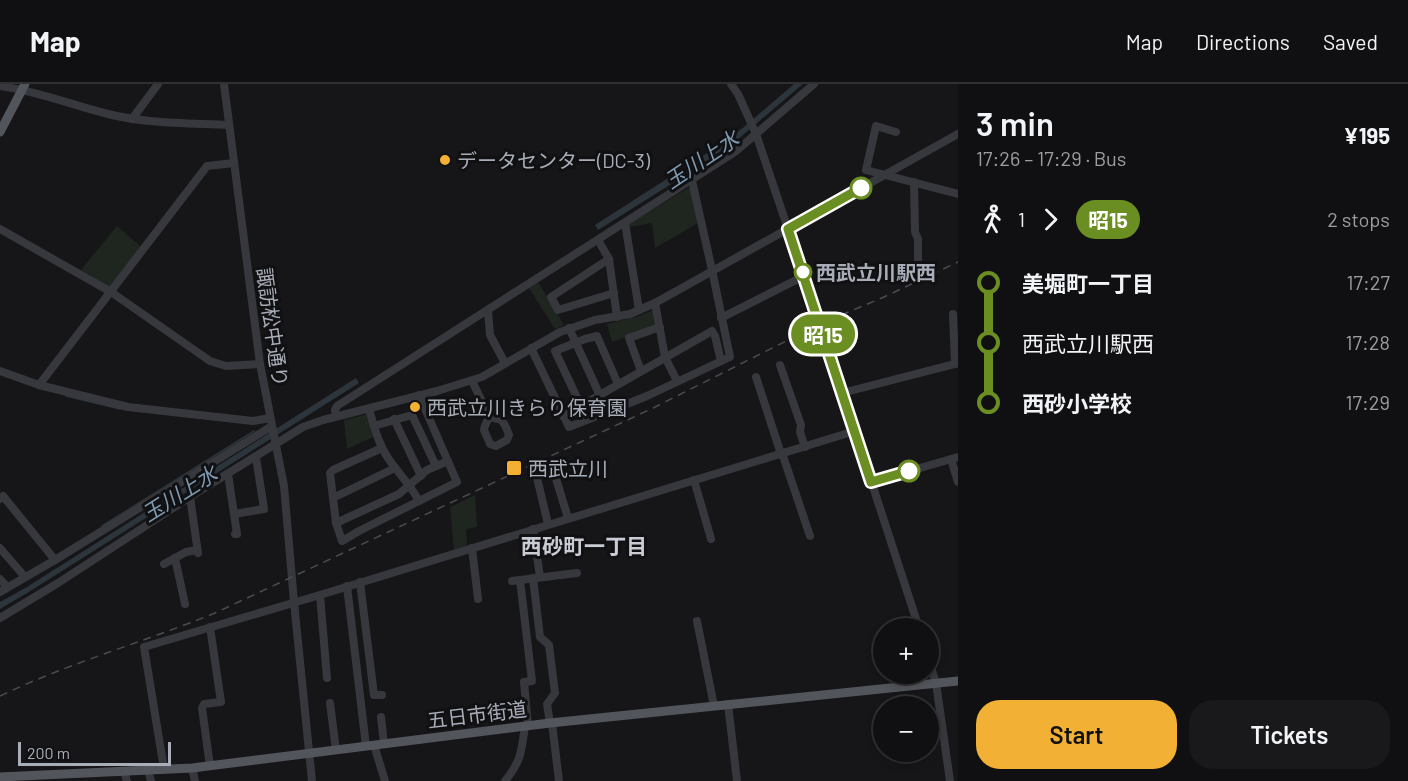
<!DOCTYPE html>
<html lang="en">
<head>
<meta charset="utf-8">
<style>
  body { margin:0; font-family:Barlow,"Noto Sans JP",sans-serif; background:#19191b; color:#f1f3f6; height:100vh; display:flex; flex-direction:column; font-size:22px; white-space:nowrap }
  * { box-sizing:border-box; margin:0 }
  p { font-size:20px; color:#9c9d9f }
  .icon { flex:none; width:33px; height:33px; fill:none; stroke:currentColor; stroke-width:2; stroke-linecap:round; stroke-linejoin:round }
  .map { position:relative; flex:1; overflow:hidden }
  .side { display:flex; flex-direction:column; background:#101012; width:450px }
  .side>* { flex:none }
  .badge { padding:0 12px; border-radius:20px; font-size:21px; line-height:39px }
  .controls { position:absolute; left:873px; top:534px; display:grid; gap:12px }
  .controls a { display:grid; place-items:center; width:66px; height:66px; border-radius:50%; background:#101012; box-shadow:0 3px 9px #0003,0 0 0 2px #303032; font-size:30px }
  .scale { position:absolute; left:18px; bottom:15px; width:153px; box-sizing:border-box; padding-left:6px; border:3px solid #a8adb8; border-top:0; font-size:16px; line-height:21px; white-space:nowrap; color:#a8adb8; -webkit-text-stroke:4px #111113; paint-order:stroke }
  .map>.badge { position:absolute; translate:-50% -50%; box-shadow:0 0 0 3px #fff }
  .legs { display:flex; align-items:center; gap:9px; height:66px; padding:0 18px; font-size:20px }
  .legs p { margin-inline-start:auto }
  .overview { display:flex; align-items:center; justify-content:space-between; height:102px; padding:0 18px }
  h1 { font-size:33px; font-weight:600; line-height:45px }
  .primary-button { display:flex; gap:12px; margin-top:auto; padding:12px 18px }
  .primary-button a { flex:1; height:69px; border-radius:24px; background:#f2b134; color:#111; font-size:24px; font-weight:600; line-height:69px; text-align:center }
  .primary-button a+a { background:#19191b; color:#f1f3f6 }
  ul { padding:0 18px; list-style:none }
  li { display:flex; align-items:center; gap:21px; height:60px; font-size:22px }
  li i { display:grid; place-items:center; width:9px; height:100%; margin:0 8px; background:currentColor }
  li i::after { content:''; width:15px; height:15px; margin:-8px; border:4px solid; border-radius:50%; background:#101012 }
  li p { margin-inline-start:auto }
  li:first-child i { background:linear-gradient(#0000 50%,currentColor 0) }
  li:last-child i { background:linear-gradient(currentColor 50%,#0000 0) }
  header { display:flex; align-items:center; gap:36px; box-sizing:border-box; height:84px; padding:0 30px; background:#101012; border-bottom:2px solid #303032 }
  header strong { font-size:28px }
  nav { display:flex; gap:33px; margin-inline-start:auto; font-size:21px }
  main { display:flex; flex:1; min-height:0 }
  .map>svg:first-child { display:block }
  .green { fill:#1e261f }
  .water { fill:#2c353c }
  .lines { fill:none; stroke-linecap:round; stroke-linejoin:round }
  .stream { stroke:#2c353c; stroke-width:1.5 }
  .minor { stroke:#37383d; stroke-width:8 }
  .major { stroke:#53555c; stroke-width:9 }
  .rail { stroke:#4a4c52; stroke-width:1.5; stroke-dasharray:8 6; stroke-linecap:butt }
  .line-1-casing { stroke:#fff; stroke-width:14 }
  .line-1 { stroke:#6b8e23; stroke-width:9 }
  .poi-dot { fill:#f2b134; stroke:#111113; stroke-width:2 }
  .stop-1-dot { fill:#fff; stroke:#6b8e23; stroke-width:3 }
  .labels { text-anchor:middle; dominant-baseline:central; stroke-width:6; stroke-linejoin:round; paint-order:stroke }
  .poi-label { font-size:20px; fill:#a8adb8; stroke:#111113; text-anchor:start }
  .stop-label { font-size:20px; font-weight:bold; fill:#a8adb8; stroke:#111113; text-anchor:start }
  .street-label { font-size:20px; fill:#a8adb8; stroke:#111113 }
  .water-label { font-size:21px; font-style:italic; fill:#7f9bb3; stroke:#111113 }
  .neighbourhood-label { font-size:21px; font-weight:bold; fill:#c9ccd4; stroke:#111113 }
</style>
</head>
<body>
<header>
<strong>Map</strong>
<nav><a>Map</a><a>Directions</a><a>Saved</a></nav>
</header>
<main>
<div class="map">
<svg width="958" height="697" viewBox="0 0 958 697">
  <rect width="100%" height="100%" fill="#161618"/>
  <g class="green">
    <path d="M690 103 698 139 655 164 652 139 629 143 628 140Z"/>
    <path d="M117 142 141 163 110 204 81 186Z"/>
    <path d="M538 198 564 241 555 245 529 204Z"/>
    <path d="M653 226 656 242 612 258 607 240 639 232Z"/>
    <path d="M368 330 375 352 347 365 344 336Z"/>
    <path d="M475 411 477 443 466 445 467 462 454 466 450 423Z"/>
  </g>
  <g class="water">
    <path d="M794 0H803L730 62 708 77 598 146 595 141 712 66 744 43Z"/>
    <path d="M356 294 359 299 32 506 0 525V518L27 503Z"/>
  </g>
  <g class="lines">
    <g class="stream">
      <path d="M66 312 120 325"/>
      <path d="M102 442 254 347"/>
    </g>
    <g class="minor">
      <path d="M224 0 260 280 284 402 294 518 312 697"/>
      <path d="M731 0 738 10 756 50 820 240 919 544"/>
      <path d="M0 2C37 7 72 21 108 30 147 40 189 39 229 41"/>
      <path d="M132 35 158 0"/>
      <path d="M896 48 876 42 866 86 958 110"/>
      <path d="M625 139 639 226"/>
      <path d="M0 145 111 208 210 277 226 282 260 280"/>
      <path d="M598 156 609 175 617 233"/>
      <path d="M609 175 551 213 558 226 614 209"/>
      <path d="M881 187 918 184V155L915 148 914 98"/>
      <path d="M655 219 665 273 677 297"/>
      <path d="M488 226 490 251 505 279"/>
      <path d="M953 230 955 280"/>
      <path d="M721 234 804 192"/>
      <path d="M569 244 607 327"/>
      <path d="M531 264 569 343 647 312 730 273 712 186 692 97"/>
      <path d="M780 281 801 341 800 348 805 363"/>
      <path d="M0 287 39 301 128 323 253 337 270 334"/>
      <path d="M641 287 629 254 660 243"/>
      <path d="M756 293 781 370"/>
      <path d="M472 297 489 332C493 335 497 334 501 336 505 339 507 346 509 351L507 356 496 362 490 360 484 346C484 342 488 337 489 332"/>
      <path d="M39 301 207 82 234 79"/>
      <path d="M842 309 958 279"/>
      <path d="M581 322 555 267 585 255 597 252 618 300"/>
      <path d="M369 325C374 342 378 359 388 374 398 389 411 401 419 417"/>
      <path d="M336 332 335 326 337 322 735 68 814 0"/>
      <path d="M563 332 712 247 715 252 721 277"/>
      <path d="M394 335 421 392"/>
      <path d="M374 342 412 331 436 382"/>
      <path d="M382 364 333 386 330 389 336 439 342 457 359 447 457 398 419 311"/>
      <path d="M782 369 810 452"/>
      <path d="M951 375 958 398"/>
      <path d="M228 390 237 450H235"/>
      <path d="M694 396 711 455"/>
      <path d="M871 398 958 373"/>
      <path d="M190 413 198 469"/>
      <path d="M333 414 395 384"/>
      <path d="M0 415 3 412 55 476"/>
      <path d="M234 430 264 425 256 373"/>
      <path d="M336 439 399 410 427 386 448 377"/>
      <path d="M548 440 537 394 538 390 548 385 554 388 568 434"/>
      <path d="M533 445 540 493"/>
      <path d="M0 464 25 493"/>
      <path d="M472 464 478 515"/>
      <path d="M175 474 185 520"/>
      <path d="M164 480 186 468 197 466"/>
      <path d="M533 494 540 553 549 561 555 609 547 620 550 639"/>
      <path d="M0 495 7 503"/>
      <path d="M520 496 532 597 524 598 528 642"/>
      <path d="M512 497 577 489"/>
      <path d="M360 498 374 611H382"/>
      <path d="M347 502 366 662"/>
      <path d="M0 508 55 476 272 342"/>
      <path d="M320 511 327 594"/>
      <path d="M0 534 58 499 193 411 303 343 323 336 437 307 482 293 560 248 595 236 630 230 655 219 958 50"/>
      <path d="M697 537 714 622"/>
      <path d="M928 575 936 599 950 697"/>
      <path d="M330 619 336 666"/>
      <path d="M728 620 737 697"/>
      <path d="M381 633 384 660"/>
      <path d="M552 639 559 697"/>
      <path d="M374 661 385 697"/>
      <path d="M210 682 202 624 204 620 221 618 210 543"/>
      <path d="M192 684 195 697"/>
      <path d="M164 685 144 563 320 511 855 347"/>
      <path d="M148 686 151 697"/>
      <path d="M124 688 127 697"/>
      <path d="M505 697C522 676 521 668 525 642"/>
    </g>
    <g class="major">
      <path d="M0 48 25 0"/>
      <path d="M0 693 192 684 550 639 958 597"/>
    </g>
    <path class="rail" d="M0 612C69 579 144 558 215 529L651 325 820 240 884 213 958 178"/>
  </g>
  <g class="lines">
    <g class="line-1-casing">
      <path id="line-1" d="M861 104 788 145 871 398 909 387"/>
    </g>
    <use href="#line-1" class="line-1"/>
  </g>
  <g class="poi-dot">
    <circle cx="445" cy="76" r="6"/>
    <circle cx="415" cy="323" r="6"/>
    <rect x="506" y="376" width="16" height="16" rx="3"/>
  </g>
  <g class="stop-1-dot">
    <circle cx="861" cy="104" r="10"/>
    <circle cx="803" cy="188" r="8"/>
    <circle cx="909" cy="387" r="10"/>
  </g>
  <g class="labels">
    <g class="poi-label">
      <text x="457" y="76">データセンター(DC-3)</text>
      <text x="427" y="323">西武立川きらり保育園</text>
      <text x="528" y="384">西武立川</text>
    </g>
    <g class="stop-label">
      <text x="816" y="188">西武立川駅西</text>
    </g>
    <g class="street-label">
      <text transform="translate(273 243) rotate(82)">諏訪松中通り</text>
      <text transform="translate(477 630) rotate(-7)">五日市街道</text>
    </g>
    <g class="water-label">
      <text transform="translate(701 75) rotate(-34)">玉川上水</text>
      <text transform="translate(179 409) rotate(-32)">玉川上水</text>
    </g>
    <g class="neighbourhood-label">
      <text x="584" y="461">西砂町一丁目</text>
    </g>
  </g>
</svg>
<div class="controls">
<a>+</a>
<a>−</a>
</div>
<div class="scale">200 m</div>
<b class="badge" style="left:823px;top:250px;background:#6b8e23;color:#fff">昭15</b>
</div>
<section class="side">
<div class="overview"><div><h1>3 min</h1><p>17:26 – 17:29 · Bus</p></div><b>¥195</b></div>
<div class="legs"><svg class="icon" aria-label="walk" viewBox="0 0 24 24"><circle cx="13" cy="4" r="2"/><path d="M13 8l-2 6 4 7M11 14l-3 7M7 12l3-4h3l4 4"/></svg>1<svg class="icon" aria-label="forward" viewBox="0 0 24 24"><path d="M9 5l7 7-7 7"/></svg><b class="badge" style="background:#6b8e23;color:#fff">昭15</b><p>2 stops</p></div>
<ul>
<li><i style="color:#6b8e23"></i><b>美堀町一丁目</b><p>17:27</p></li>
<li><i style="color:#6b8e23"></i><span>西武立川駅西</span><p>17:28</p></li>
<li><i style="color:#6b8e23"></i><b>西砂小学校</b><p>17:29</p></li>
</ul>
<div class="primary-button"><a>Start</a><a>Tickets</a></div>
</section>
</main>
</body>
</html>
